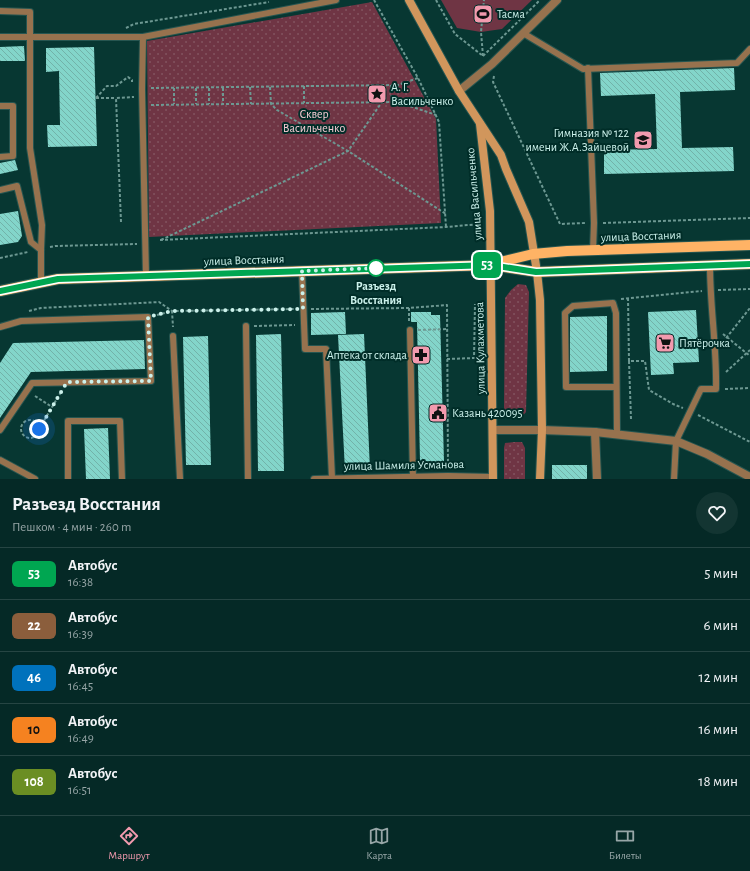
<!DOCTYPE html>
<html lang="ru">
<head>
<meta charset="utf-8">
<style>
  body { margin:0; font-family:"Alegreya Sans",sans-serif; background:#133532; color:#f1f3f6; height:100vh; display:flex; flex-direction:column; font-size:15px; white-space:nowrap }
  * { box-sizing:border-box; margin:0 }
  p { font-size:13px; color:#97a6a7 }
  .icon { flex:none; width:22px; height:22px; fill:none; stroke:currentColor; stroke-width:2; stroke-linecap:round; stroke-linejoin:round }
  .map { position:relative; height:479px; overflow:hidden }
  .side { display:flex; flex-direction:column; background:#052926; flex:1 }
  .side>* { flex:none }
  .badge { padding:0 8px; border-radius:6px; font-size:14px; line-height:26px }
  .you { position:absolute; width:20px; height:20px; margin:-10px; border:3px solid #fff; border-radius:50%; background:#1a73e8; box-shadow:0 0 0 6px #1a73e833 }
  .map>.badge { position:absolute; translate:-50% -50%; box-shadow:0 0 0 2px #fff }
  .round { display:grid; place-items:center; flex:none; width:42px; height:42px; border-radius:21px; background:#133532 }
  .summary { display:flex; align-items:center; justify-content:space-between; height:68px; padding:0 12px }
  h1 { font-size:19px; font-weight:700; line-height:30px }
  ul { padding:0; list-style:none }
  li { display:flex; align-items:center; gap:12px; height:52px; padding:0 12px; border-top:1px solid #264543 }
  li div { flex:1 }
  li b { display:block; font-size:15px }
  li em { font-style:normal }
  li .badge { min-width:44px; font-weight:700; text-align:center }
  .menu { display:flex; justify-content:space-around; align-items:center; height:56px; border-top:1px solid #264543; background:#052926; font-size:11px; color:#97a6a7 }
  .menu a { display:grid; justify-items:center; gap:2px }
  .menu .on { color:#f29aae }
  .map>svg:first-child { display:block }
  .green { fill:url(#green-dots) }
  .pitch { fill:#6f3544 }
  .building { fill:url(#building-back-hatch) }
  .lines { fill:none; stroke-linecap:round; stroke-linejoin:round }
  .service-casing { stroke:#265550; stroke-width:8 }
  .minor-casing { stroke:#265550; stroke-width:10 }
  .secondary-casing { stroke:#265550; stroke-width:10 }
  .primary-casing { stroke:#265550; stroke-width:12 }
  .path { stroke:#6d9892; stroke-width:2; stroke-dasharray:3 2; stroke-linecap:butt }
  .service { stroke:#97724e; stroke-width:6 }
  .minor { stroke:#97724e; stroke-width:8 }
  .secondary { stroke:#d1965c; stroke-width:8 }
  .primary { stroke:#ffb365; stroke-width:10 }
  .line-casing { stroke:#fff; stroke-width:9 }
  .line { stroke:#00a651; stroke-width:6 }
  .walk { stroke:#cbf1eb; stroke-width:4; stroke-dasharray:0 7.2 }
  .stop-dot { fill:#fff; stroke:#00a651; stroke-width:2 }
  .labels { text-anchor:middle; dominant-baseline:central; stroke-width:4; stroke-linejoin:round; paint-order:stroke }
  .poi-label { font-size:12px; fill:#cbf1eb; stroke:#002d28; text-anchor:start }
  .park-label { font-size:12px; fill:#f7ccd5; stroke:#002d28 }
  .street-label { font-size:12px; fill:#cbf1eb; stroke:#002d28 }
  .stop-label { font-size:12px; font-weight:bold; fill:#cbf1eb; stroke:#002d28 }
</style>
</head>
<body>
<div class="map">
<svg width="750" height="479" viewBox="0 0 750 479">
  <defs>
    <pattern id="green-dots" width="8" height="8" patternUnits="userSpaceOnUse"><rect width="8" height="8" fill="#6f3544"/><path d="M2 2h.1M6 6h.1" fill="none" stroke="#82535f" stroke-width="1.8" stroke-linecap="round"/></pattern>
    <pattern id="building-back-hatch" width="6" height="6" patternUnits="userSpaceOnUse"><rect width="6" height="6" fill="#83d5ca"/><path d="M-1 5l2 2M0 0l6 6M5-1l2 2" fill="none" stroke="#72b2a9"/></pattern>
  </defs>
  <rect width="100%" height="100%" fill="#073732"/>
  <g class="green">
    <path d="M372 2 436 119 441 223 149 237 147 41Z"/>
    <path d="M518 284 526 285 529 292 526 412C520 421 506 418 504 408L505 298 511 290Z"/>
    <path d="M514 442H522L525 448V479H504V448L505 443Z"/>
  </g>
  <path class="pitch" d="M441 0H532L502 29 481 32 457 28Z"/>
  <g class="building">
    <path d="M24 46 25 61H0V47Z"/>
    <path d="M94 47 97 146 48 147 47 125H60L59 71 46 72V48Z"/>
    <path d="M734 68 735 90 680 92 682 148 733 147 734 171 604 174V150L657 149 655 94 601 96 600 73Z"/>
    <path d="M15 160 18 170 0 174V163Z"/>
    <path d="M18 211 22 236 18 242 0 245V214Z"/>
    <path d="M696 310 699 362 673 363 674 374 651 375 648 312Z"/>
    <path d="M345 312 346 334 311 335V313Z"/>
    <path d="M411 312H431V315H440L444 462H420L417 322H411Z"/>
    <path d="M607 316V371L570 372V317Z"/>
    <path d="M281 334 284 471H258L256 335Z"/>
    <path d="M364 334 370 470 345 471 338 335Z"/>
    <path d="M208 336 211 465H186L183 337Z"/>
    <path d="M144 340 145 369 31 372 0 418V363L13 343Z"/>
    <path d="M108 428 110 479H86L84 429Z"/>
    <rect x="552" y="465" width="35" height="14"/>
  </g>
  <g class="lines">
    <g class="service-casing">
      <g id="service">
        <path d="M0 11 30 12V148L42 225 41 250V282"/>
        <path d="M523 33 583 69 737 63 750 49"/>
        <path d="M0 37H143L336 0"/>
        <path d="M143 37 142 89 146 276"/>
        <path d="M588 68 594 223 593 251"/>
        <path d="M0 106H13V156L0 157"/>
        <path d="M0 190 17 186 31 242 41 250"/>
        <path d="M302 271 305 349H326L332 478"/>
        <path d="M246 326 248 479"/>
        <path d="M0 327 21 321 148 317 151 381 32 383 0 430"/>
        <path d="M410 330 413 479"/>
        <path d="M173 336 180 479"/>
        <path d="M616 387H566L565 313 573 306 613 303 616 313 617 434"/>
        <path d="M0 460 35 479"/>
        <path d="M68 479V421H120L122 479"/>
        <path d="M314 479 448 476 493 477"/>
        <path d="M674 479 676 441 701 389H716C717 348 710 307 710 266"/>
      </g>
    </g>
    <g class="minor-casing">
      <g id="minor">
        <path d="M459 91 492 64 557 0"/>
        <path d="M493 430H542L595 432 676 441 707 454 750 477"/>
        <path d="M595 432 597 479"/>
      </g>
    </g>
    <g class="secondary-casing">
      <g id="secondary">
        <path d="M409 0 459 91 501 155 506 169 529 222 537 272 540 300 542 430 540 479"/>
        <path d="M480 124 490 211 493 479"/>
      </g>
    </g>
    <g class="primary-casing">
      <g id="primary">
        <path d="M496 263 533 254 567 251 750 245"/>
        <path d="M0 291 58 279 491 265 537 272 750 264"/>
      </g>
    </g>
    <g class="path">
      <path d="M374 0 418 78 439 122 446 227"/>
      <path d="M436 0 455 34 483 56"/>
      <path d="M126 28 134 24 269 2"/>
      <path d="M483 56 540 0"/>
      <path d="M483 56 481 32 484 0"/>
      <path d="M494 76 493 82 560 224 585 223"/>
      <path d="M391 85 392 102"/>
      <path d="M304 86V103"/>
      <path d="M250 87 251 104"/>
      <path d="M270 87 271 104 277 110 348 151 446 214"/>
      <path d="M151 88 398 85 418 78"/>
      <path d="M174 88V104"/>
      <path d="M196 88V104"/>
      <path d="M209 88V104"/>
      <path d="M223 88V104"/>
      <path d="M96 98 107 86H116L128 77 132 80V82"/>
      <path d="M96 98H116"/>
      <path d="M151 105 398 102 436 115"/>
      <path d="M121 222 116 98 134 97"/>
      <path d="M603 223 750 218"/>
      <path d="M160 240 446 227 480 224"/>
      <path d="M161 240 348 151 382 102"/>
      <path d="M50 247 55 246 137 244"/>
      <path d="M0 258 28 252"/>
      <path d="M718 290 750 289"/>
      <path d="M628 298 629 361H645L649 390 673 404 683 408"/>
      <path d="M621 299 702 291"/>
      <path d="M409 308V323"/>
      <path d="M311 309 409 308 447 305 448 465"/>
      <path d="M29 311 41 308 159 302 172 311 295 309"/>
      <path d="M157 315 172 311 173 327"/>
      <path d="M254 326 295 325"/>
      <path d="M418 330 447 329"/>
      <path d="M723 334 750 356"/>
      <path d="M723 342 750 308"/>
      <path d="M447 359 474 358 475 304"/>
      <path d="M629 361 631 419"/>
      <path d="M726 372 750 350"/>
      <path d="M725 389 750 388"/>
      <path d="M35 396 52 407"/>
      <path d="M698 415 750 442"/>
      <circle cx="30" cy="429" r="9"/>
      <path d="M39 429 61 392"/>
    </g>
    <use href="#service" class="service"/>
    <use href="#minor" class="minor"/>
    <use href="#secondary" class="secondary"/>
    <use href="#primary" class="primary"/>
  </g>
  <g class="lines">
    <g class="line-casing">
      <path id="line" d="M0 291 58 279 491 265 536 272 750 264"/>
    </g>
    <use href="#line" class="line"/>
    <path class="walk" d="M39 429 67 382 151 381 148 317 172 311 303 309 302 271 376 268"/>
  </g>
  <defs>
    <g id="stadium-square" transform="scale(1)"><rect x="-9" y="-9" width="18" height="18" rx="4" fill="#f29aae" stroke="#002d28"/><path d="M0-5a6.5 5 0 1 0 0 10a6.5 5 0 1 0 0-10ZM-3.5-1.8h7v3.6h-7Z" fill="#111"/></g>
    <g id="sight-square" transform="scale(1)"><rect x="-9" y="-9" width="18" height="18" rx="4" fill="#f29aae" stroke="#002d28"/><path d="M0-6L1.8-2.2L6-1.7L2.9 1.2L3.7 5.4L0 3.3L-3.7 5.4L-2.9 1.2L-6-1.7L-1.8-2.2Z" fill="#111"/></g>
    <g id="school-square" transform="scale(1)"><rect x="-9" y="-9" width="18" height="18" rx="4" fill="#f29aae" stroke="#002d28"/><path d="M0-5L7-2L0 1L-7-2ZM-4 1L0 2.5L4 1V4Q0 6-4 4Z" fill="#111"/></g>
    <g id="supermarket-square" transform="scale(1)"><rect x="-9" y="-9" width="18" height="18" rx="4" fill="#f29aae" stroke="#002d28"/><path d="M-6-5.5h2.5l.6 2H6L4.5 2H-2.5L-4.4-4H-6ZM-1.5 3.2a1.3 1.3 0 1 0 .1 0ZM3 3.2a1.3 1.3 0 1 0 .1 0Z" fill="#111"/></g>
    <g id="pharmacy-square" transform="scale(1)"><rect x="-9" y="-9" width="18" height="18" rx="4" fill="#f29aae" stroke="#002d28"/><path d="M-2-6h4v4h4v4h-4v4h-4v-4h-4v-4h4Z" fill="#111"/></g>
    <g id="civic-square" transform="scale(1)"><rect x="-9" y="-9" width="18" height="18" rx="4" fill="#f29aae" stroke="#002d28"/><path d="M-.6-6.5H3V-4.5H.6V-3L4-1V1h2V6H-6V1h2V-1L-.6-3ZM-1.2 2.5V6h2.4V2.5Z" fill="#111"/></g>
  </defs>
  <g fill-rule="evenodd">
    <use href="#stadium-square" x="483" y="14"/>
    <use href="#sight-square" x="377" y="94"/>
    <use href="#school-square" x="643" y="140"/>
    <use href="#supermarket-square" x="665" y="343"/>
    <use href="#pharmacy-square" x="421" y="355"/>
    <use href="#civic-square" x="438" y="413"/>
  </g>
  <circle class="stop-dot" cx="376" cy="268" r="8"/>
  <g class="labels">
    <g class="poi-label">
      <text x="497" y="14">Тасма</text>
      <text x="391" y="87">А. Г.<tspan x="391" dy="14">Васильченко</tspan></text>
      <text x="629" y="133" text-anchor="end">Гимназия № 122<tspan x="629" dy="14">имени Ж.А.Зайцевой</tspan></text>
      <text x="679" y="343">Пятёрочка</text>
      <text x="407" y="355" text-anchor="end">Аптека от склада</text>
      <text x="452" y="413">Казань 420095</text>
    </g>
    <g class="park-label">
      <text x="314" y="114">Сквер<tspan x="314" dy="14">Васильченко</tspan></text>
    </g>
    <g class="street-label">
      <text transform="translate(474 194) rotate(-95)">улица Васильченко</text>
      <text transform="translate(641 236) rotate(-2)">улица Восстания</text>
      <text transform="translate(244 260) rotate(-2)">улица Восстания</text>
      <text transform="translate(480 348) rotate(-91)">улица Кулахметова</text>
      <text transform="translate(404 465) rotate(-1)">улица Шамиля Усманова</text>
    </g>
    <g class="stop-label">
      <text x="376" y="286">Разъезд<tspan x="376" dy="14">Восстания</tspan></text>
    </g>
  </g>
</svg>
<div class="you" style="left:39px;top:429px"></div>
<b class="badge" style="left:487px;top:265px;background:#00a651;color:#fff">53</b>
</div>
<section class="side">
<div class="summary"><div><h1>Разъезд Восстания</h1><p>Пешком · 4 мин · 260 m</p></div><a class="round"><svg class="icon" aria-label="heart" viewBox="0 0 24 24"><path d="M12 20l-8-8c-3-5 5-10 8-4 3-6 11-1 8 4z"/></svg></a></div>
<ul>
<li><span class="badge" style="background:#00a651;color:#fff">53</span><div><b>Автобус</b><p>16:38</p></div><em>5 мин</em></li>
<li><span class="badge" style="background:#8b5e3c;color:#fff">22</span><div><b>Автобус</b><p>16:39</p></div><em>6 мин</em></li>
<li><span class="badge" style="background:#0072bc;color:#fff">46</span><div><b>Автобус</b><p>16:45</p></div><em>12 мин</em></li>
<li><span class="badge" style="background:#f58220;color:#111">10</span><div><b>Автобус</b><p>16:49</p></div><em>16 мин</em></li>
<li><span class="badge" style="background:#6b8e23;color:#fff">108</span><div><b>Автобус</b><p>16:51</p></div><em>18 мин</em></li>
</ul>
</section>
<nav class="menu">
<a class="on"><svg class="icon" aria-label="directions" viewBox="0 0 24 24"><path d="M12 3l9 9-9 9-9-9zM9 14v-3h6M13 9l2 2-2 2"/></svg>Маршрут</a>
<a><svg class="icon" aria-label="map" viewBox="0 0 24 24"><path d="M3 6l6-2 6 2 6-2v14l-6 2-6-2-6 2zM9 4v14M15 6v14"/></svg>Карта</a>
<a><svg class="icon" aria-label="tickets" viewBox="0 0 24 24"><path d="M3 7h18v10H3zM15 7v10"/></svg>Билеты</a>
</nav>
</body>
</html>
